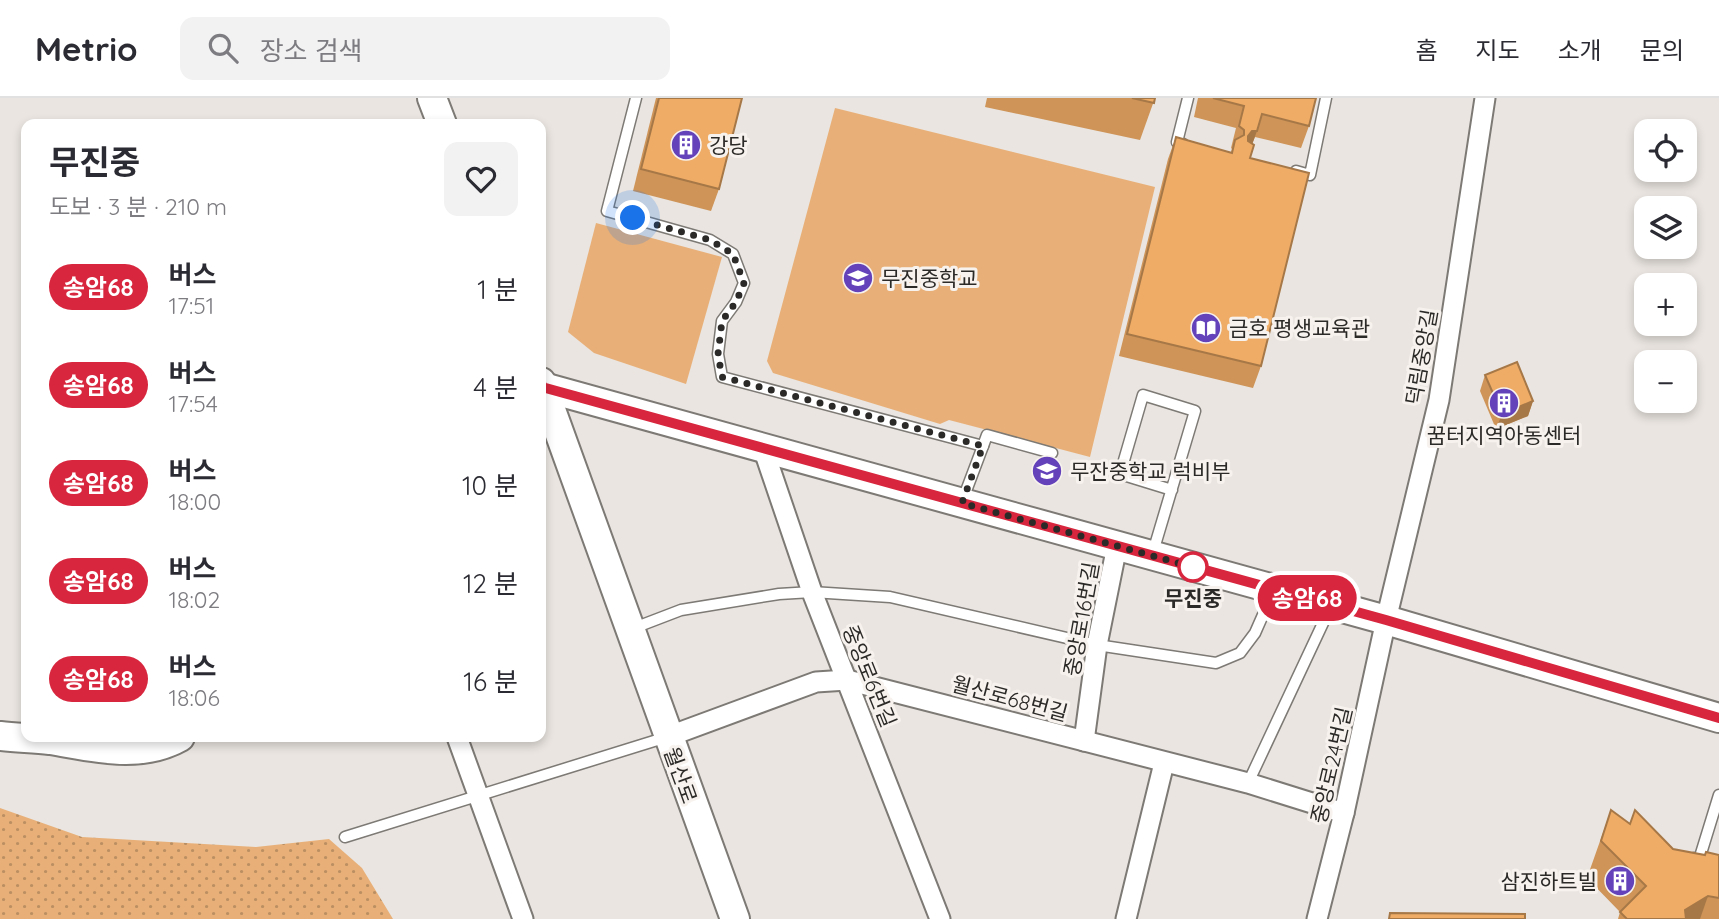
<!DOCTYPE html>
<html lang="ko">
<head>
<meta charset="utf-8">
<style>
  body { margin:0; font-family:Quicksand,"Noto Sans KR",sans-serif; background:#f2f2f3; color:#2b2b33; height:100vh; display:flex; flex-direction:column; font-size:26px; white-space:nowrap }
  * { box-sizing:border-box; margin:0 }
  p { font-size:23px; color:#7c7c81 }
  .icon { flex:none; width:38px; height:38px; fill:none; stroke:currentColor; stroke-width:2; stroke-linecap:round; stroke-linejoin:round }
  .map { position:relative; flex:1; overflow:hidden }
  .drawer { position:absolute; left:21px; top:21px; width:525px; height:623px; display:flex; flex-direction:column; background:#fff; border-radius:14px; box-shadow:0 4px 10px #0003 }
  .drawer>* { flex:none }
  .badge { padding:0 14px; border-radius:23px; font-size:24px; line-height:46px }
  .controls { position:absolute; left:1634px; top:21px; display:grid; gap:14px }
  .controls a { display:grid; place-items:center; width:63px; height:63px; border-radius:14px; background:#fff; box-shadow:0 4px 10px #0003; font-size:35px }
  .you { position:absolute; width:35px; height:35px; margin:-18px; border:5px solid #fff; border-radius:50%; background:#1a73e8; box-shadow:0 0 0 10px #1a73e833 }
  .map>.badge { position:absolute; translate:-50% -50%; box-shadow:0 0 0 4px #fff }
  .round { display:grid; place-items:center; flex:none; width:74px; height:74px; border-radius:14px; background:#f2f2f3 }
  .summary { display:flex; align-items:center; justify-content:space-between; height:119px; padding:0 28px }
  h1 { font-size:33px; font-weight:700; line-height:52px }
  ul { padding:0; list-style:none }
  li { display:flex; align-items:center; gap:21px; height:98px; padding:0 28px }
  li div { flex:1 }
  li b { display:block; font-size:26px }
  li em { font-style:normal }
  li .badge { min-width:77px; font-weight:700; text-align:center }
  header { display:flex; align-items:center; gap:42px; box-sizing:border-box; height:98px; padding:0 35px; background:#fff; border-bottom:2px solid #e1e1e2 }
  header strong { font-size:33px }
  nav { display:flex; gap:38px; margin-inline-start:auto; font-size:24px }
  .search { width:490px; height:63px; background:#f2f2f3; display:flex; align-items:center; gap:18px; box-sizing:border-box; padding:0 24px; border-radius:14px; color:#7c7c81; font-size:26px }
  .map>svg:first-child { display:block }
  .green { fill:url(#green-dots) }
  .pitch { fill:#e8b078 }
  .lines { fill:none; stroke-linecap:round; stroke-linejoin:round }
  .lane-casing { stroke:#7d7974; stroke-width:13 }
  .street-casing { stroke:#7d7974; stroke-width:23 }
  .secondary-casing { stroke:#7d7974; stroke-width:32 }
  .lane { stroke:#fff; stroke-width:10 }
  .street { stroke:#fff; stroke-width:19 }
  .secondary { stroke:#fff; stroke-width:28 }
  .wall { fill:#ce9458 }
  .shaded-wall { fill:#a77847 }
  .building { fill:#efac66; stroke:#a77847; stroke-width:2 }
  .line-casing { stroke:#fff; stroke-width:16 }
  .line { stroke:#d7263d; stroke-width:10 }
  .walk { stroke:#2c2a28; stroke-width:7; stroke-dasharray:0 12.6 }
  .stop-dot { fill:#fff; stroke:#d7263d; stroke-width:3.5 }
  .labels { text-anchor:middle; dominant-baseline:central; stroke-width:6; stroke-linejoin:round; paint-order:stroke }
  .poi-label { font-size:21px; fill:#2c2a28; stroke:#f7f2ed; text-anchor:start }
  .street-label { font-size:21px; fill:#2c2a28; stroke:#f7f2ed }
  .stop-label { font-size:21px; font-weight:bold; fill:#2c2a28; stroke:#f7f2ed }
</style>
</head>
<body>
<header>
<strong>Metrio</strong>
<div class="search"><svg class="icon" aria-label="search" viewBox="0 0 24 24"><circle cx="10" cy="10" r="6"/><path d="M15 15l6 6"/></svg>장소 검색</div>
<nav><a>홈</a><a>지도</a><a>소개</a><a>문의</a></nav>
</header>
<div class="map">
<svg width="1719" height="821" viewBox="0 0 1719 821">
  <defs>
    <pattern id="green-dots" width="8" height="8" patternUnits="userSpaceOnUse" patternTransform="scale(1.75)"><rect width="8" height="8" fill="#e8b078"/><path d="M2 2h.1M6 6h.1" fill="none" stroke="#bc8f62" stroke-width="1.8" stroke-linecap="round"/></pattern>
  </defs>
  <rect width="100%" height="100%" fill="#eae5e0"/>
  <path class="green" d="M0 710 82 739 256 749 329 741 362 770 393 821H0Z"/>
  <g class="pitch">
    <path d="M835 10 1155 89 1090 359 949 322 940 326 773 275 767 263Z"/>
    <path d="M596 125 722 159 686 286 594 255 568 234Z"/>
  </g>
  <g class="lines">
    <g class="lane-casing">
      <g id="lane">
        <path d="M636 0 607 113 710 142 733 156 744 185 736 204 722 223 718 256 722 279 983 348 963 401"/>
        <path d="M1183 46 1177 44 1188 0"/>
        <path d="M1296 73 1310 77 1326 0"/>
        <path d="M983 348 987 337 1052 355"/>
        <path d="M1153 454C1167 407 1181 360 1195 313L1143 297 1120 376 1172 392"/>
        <path d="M634 530 681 512 779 496 812 494 890 499 1097 547 1216 565 1240 555 1255 535 1274 492"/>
        <path d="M1248 685 1331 508"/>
        <path d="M345 739 667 639"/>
        <path d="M1694 760 1699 762 1719 697"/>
      </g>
    </g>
    <g class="street-casing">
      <g id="street">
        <path d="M763 350 812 494 940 821"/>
        <path d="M457 639 523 821"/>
        <path d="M667 639 816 584 847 582 1248 685 1344 715"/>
        <path d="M1084 643 1097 547 1117 448"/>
        <path d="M1126 821 1164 665"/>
        <path d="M1317 821 1344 715 1386 522 1439 302 1485 0"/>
      </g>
    </g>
    <g class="secondary-casing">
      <g id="secondary">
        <path d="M432 0 442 26"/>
        <path d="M541 284 735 821"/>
        <path d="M543 289 1386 522 1719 620"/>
        <path d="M0 638C16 640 34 640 50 642 94 649 139 662 180 639"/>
      </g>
    </g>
    <use href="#lane" class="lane"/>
    <use href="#street" class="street"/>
    <use href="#secondary" class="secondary"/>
  </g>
  <g class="wall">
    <path d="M656 0H742L719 91 711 113 633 93Z"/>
    <path d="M987 0H1155L1140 42 985 9Z"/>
    <path d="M1198 0H1316L1309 28 1301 50 1255 39 1252 46 1250 60 1261 268 1253 290 1119 258 1168 61 1176 39 1231 55 1232 51 1231 50 1236 30 1194 19Z"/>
    <path d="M1485 277 1533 303 1528 318 1496 331 1480 293Z"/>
    <path d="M1611 712 1630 726 1673 751 1705 757H1719V821H1618L1620 814 1587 780Z"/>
  </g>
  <g class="shaded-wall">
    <path d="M1252 33H1257L1249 55 1248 38Z"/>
    <path d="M1533 303 1528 318 1496 331 1502 316Z"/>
    <path d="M1708 798 1700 821H1682L1685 812Z"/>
  </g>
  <g class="building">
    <path d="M659 0H742L719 91 641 71Z"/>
    <path d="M1132 0H1155L1154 5Z"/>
    <path d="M1213 0H1316L1309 28 1262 16 1257 33H1252L1248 38V43L1254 47 1250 60 1309 75 1261 268 1127 236 1176 39 1232 55 1235 42 1244 37V32L1239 28 1244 8Z"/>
    <path d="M1517 264 1533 303 1502 316 1485 277Z"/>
    <path d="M1611 712 1630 726 1635 712 1673 751 1705 757 1706 754 1719 757V800L1708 798 1685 812 1686 821H1627L1620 814 1646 788 1601 743Z"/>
    <path d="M1390 815 1525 816V821H1389Z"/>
  </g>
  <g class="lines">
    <g class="line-casing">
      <path id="line" d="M541 284 542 289 1386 522 1719 620"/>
    </g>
    <use href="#line" class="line"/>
    <path class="walk" d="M633 120 710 142 733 156 744 185 736 204 722 223 718 256 722 279 983 348 962 405 1193 469"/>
  </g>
  <defs>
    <g id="building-disc" transform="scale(1.575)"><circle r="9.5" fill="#6342ba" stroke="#f7f2ed"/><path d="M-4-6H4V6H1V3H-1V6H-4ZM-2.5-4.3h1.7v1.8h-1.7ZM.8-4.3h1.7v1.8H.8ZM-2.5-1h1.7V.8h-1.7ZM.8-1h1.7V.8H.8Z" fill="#fff"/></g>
    <g id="school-disc" transform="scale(1.575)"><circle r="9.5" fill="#6342ba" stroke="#f7f2ed"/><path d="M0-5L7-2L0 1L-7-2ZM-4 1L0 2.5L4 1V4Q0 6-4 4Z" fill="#fff"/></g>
    <g id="library-disc" transform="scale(1.575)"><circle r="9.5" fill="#6342ba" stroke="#f7f2ed"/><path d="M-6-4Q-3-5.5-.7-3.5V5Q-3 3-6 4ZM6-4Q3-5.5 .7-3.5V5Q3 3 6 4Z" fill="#fff"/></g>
  </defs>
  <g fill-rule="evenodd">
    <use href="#building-disc" x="686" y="47"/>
    <use href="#school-disc" x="858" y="180"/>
    <use href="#library-disc" x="1206" y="230"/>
    <use href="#building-disc" x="1504" y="305"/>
    <use href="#school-disc" x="1047" y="373"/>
    <use href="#building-disc" x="1620" y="783"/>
  </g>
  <circle class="stop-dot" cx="1193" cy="469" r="14"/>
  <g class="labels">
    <g class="poi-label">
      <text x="709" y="47">강당</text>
      <text x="881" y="180">무진중학교</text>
      <text x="1229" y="230">금호 평생교육관</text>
      <text x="1504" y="337" text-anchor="middle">꿈터지역아동센터</text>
      <text x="1070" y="373">무잔중학교 럭비부</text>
      <text x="1597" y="783" text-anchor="end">삼진하트빌</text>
    </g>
    <g class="street-label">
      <text transform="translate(1421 259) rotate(-80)">덕림중앙길</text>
      <text transform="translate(1081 521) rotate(-80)">중앙로16번길</text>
      <text transform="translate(870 578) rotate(68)">중앙로6번길</text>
      <text transform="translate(1010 600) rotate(15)">월산로68번길</text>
      <text transform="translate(1331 667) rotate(-77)">중앙로24번길</text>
      <text transform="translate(681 677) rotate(70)">월산로</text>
    </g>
    <g class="stop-label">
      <text x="1193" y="500">무진중</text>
    </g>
  </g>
</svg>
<div class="controls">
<a><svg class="icon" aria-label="locate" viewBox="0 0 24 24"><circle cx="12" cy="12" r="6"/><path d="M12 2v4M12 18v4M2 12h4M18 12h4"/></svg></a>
<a><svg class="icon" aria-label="layers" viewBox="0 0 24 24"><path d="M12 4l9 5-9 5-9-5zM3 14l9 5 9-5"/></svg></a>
<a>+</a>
<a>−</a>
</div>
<div class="you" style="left:633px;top:120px"></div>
<b class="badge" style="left:1307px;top:500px;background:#d7263d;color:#fff">송암68</b>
<section class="drawer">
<div class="summary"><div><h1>무진중</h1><p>도보 · 3 분 · 210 m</p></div><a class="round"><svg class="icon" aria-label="heart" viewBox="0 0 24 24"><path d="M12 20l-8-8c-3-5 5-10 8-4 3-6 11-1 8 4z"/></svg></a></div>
<ul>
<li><span class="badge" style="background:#d7263d;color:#fff">송암68</span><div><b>버스</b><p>17:51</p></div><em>1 분</em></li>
<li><span class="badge" style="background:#d7263d;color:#fff">송암68</span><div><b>버스</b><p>17:54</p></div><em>4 분</em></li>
<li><span class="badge" style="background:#d7263d;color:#fff">송암68</span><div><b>버스</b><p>18:00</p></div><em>10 분</em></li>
<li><span class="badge" style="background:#d7263d;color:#fff">송암68</span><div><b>버스</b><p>18:02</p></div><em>12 분</em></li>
<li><span class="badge" style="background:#d7263d;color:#fff">송암68</span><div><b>버스</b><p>18:06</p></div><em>16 분</em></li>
</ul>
</section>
</div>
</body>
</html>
